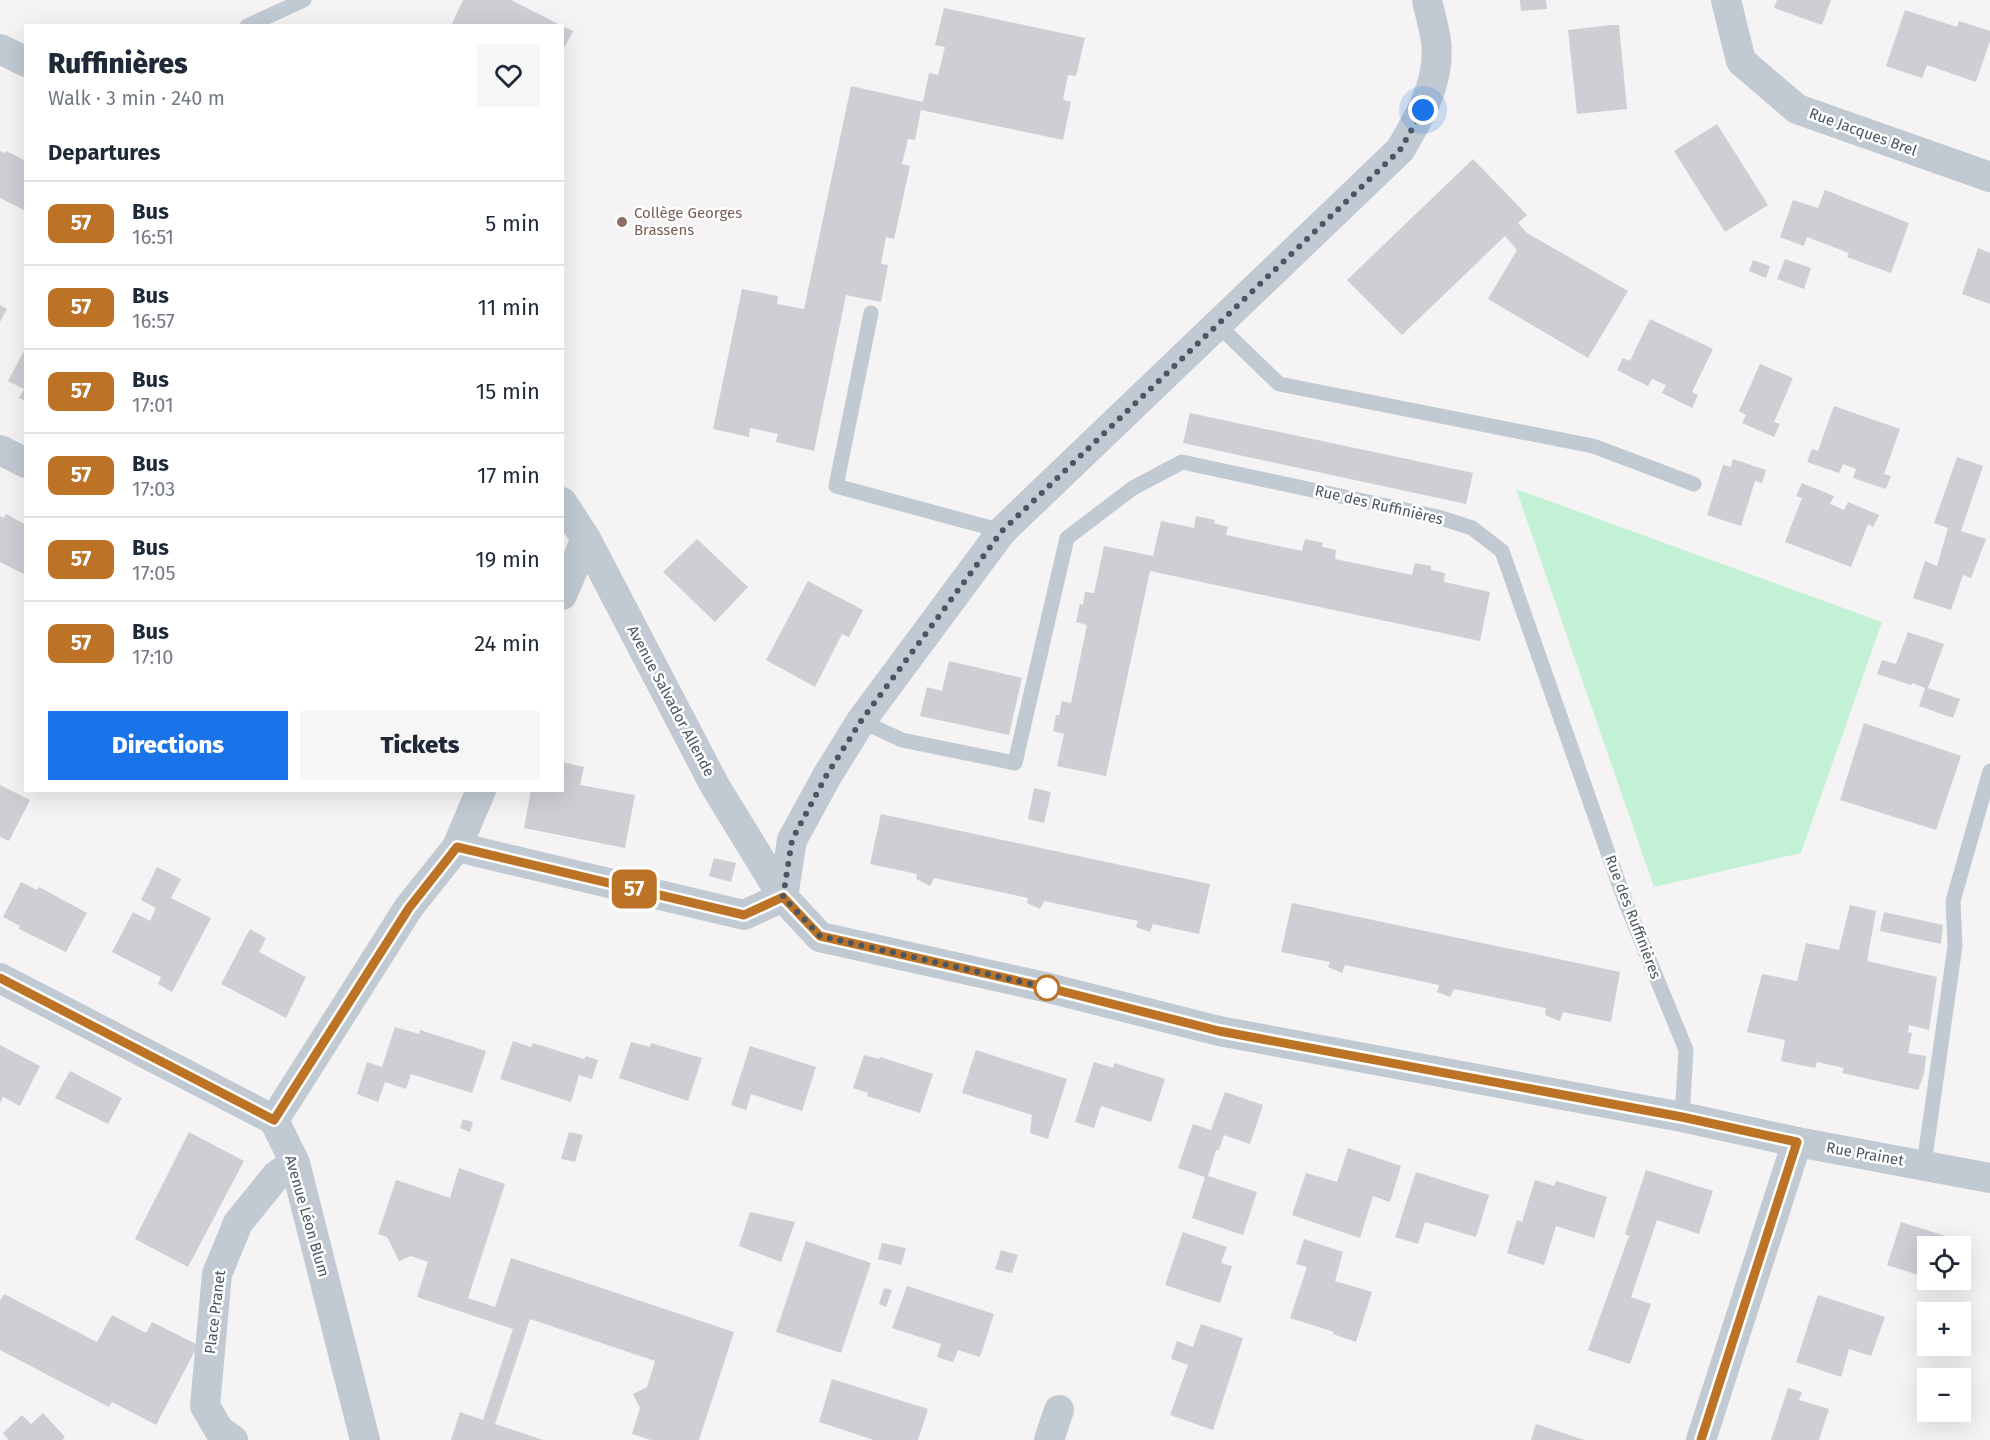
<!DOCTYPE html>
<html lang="en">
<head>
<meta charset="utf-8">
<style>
  body { margin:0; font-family:"Fira Sans",sans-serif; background:#f6f6f7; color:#1f2937; height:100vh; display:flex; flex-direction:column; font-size:22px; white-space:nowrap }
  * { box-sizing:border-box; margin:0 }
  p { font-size:20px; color:#747a83 }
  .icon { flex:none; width:33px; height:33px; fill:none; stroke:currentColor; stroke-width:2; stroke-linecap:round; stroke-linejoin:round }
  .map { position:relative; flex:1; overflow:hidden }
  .details { position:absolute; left:24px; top:24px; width:540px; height:768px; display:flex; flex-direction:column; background:#fff; border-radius:0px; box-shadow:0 6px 24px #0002 }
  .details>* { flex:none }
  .badge { padding:0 12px; border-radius:9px; font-size:21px; line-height:39px }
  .fabs { position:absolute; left:1917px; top:1236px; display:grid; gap:12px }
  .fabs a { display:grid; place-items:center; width:54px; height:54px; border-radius:0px; background:#fff; box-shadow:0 6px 24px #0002; font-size:30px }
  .you { position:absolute; width:30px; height:30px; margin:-15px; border:4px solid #fff; border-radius:50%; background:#1a73e8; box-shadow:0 0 0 9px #1a73e833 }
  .map>.badge { position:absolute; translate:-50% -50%; box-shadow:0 0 0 3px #fff }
  h2 { padding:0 24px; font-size:22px; line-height:54px }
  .round { display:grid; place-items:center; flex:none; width:63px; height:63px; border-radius:0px; background:#f6f6f7 }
  .head { display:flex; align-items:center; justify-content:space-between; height:102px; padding:0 24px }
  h1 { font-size:28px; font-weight:800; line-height:45px }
  .button { display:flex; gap:12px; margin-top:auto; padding:12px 24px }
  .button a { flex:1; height:69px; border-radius:0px; background:#1a73e8; color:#fff; font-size:24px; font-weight:800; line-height:69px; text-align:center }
  .button a+a { background:#f6f6f7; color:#1f2937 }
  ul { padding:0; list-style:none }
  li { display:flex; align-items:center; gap:18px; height:84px; padding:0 24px; border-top:2px solid #e0e1e3 }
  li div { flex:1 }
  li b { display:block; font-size:22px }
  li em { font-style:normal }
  li .badge { min-width:66px; font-weight:700; text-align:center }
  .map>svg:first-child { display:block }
  .green { fill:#c3f1d5 }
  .building { fill:#cdcfd5 }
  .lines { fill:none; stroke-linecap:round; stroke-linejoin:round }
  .lane { stroke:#c1cad2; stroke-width:15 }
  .street { stroke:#c1cad2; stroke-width:30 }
  .line-casing { stroke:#fff; stroke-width:14 }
  .line { stroke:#bc7326; stroke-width:9 }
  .walk { stroke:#4a5661; stroke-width:6; stroke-dasharray:0 10.8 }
  .education-dot { fill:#8d6e63; stroke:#fff; stroke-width:2 }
  .stop-dot { fill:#fff; stroke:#bc7326; stroke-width:3 }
  .labels { text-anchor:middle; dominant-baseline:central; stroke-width:5; stroke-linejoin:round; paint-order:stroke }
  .street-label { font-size:15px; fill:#4a5661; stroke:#fff }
  .education-label { font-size:15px; fill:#785e54; stroke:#fff; text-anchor:start }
</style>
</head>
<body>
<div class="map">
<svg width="1990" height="1440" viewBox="0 0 1990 1440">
  <rect width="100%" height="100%" fill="#f5f3f3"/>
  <path class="green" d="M1516 489 1882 622 1801 853 1654 887Z"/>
  <g class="building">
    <path d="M463 0H511L562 26H451Z"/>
    <path d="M1520 0H1546L1547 9 1521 11Z"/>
    <path d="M1777 0H1831L1822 25 1774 8Z"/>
    <path d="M944 8 1085 38 1076 76 1068 75 1063 100 1071 102 1063 140 921 110 915 140 908 139 902 164 910 166 894 239 886 237 881 264 888 265 881 302 846 295 814 451 776 442 778 434 750 428 749 437 713 429 742 289 778 296 777 304 804 309 851 86 923 102 929 73 938 75 945 47 935 45Z"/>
    <path d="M1905 10 1957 27 1959 21 1990 31V41L1976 82 1927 65 1922 78 1886 66Z"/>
    <path d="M1612 25H1619L1627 109 1577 114 1568 30Z"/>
    <path d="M562 26 573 31 562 52Z"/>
    <path d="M1717 124 1768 205 1725 232 1674 151Z"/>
    <path d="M0 151 4 153 6 151 26 161V211L0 198Z"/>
    <path d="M1473 159 1527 215 1518 223 1527 233 1628 291 1588 358 1488 299 1517 250 1505 236 1402 335 1347 280Z"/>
    <path d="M1825 190 1909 223 1891 273 1847 257 1849 253 1807 237 1804 246 1780 237 1793 200 1818 208Z"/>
    <path d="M1978 248 1990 253V304L1962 294Z"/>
    <path d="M1785 259 1811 268 1804 289 1777 279Z"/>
    <path d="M1753 260 1770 266 1766 278 1749 271Z"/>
    <path d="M0 305 7 309 0 322Z"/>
    <path d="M1650 319 1713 349 1692 392 1698 395 1692 408 1662 393 1666 385 1652 379 1648 386 1617 370 1623 358 1630 361Z"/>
    <path d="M26 347V401L19 398 24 389 8 381Z"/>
    <path d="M1760 364 1793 378 1774 422 1780 424 1774 437 1742 423 1746 415 1739 411Z"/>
    <path d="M1834 406 1900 429 1884 474 1891 476 1886 489 1853 478 1856 469 1843 464 1839 473 1807 462 1812 449 1818 451Z"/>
    <path d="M1190 413 1473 473 1466 504 1183 443Z"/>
    <path d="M1957 457 1983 466 1961 531 1986 539 1971 578 1963 575 1951 610 1913 598 1925 561 1937 566 1948 528 1934 523Z"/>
    <path d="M1733 459 1766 470 1762 483 1755 481 1741 526 1707 515 1723 465 1731 467Z"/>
    <path d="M1802 483 1834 496 1830 504 1844 510 1848 502 1879 515 1873 527 1868 524 1851 567 1785 542 1802 498 1796 496Z"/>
    <path d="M6 514 26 525V575L0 562V516L4 518Z"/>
    <path d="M1196 516 1215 520 1214 523 1228 527 1226 535 1302 551 1305 539 1323 543 1322 547 1336 550 1335 559 1412 575 1415 563 1431 566V570L1445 573 1444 582 1490 592 1480 641 1150 571 1106 776 1057 766 1064 734 1053 731 1056 715H1059L1062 701 1071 703 1087 625 1076 622 1080 604 1083 605 1085 592 1094 593 1104 546 1153 556 1161 521 1194 528Z"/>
    <path d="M697 539 748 587 715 622 663 572Z"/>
    <path d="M808 581 863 610 849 637 842 634 815 687 766 660Z"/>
    <path d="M1908 632 1944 644 1928 688 1960 699 1953 718 1919 706 1925 688 1912 683 1911 685 1877 674 1882 660 1896 664Z"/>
    <path d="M949 661 1022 678 1009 735 920 716 927 687 942 691Z"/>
    <path d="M1864 723 1961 756 1936 830 1840 800Z"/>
    <path d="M562 762 584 767 580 785 635 795 625 848 524 828 531 790H562Z"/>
    <path d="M0 785 30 800 9 841 0 837Z"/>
    <path d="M1034 788 1051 792 1044 823 1028 819Z"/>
    <path d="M881 814 1210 884 1199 934 1153 924 1150 932 1136 927 1138 921 1044 901 1040 909 1027 903 1028 898 934 878 930 886 916 879 917 874 870 864Z"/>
    <path d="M714 858 736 863 731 882 709 876Z"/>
    <path d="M157 867 181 879 171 898 211 918 172 992 158 984 161 977 112 952 133 912 150 921 156 908 141 900Z"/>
    <path d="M21 882 37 890 39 887 87 913 66 952 19 929 20 926 3 917Z"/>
    <path d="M1292 903 1620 972 1611 1022 1563 1012 1560 1021 1545 1015 1546 1008 1454 989 1450 997 1437 992 1439 985 1345 965 1342 973 1328 967 1330 962 1281 952Z"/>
    <path d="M1850 905 1876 911 1867 961 1937 977 1929 1030 1909 1025 1908 1032 1912 1033 1908 1053 1926 1056 1924 1074 1918 1090 1842 1073 1844 1068 1817 1062 1815 1068 1781 1061 1785 1040 1747 1032 1762 974 1797 981 1806 943 1839 950Z"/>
    <path d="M1884 912 1943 925 1941 944 1880 931Z"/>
    <path d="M250 929 266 938 259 952 306 977 286 1018 221 984Z"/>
    <path d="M395 1027 419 1034 420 1030 486 1051 472 1093 411 1074 406 1089 385 1082 378 1102 357 1094 367 1062 382 1067Z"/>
    <path d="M513 1041 531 1047 533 1043 584 1059 586 1056 598 1060 592 1079 579 1075 571 1102 500 1079Z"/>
    <path d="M631 1042 650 1047 651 1043 702 1058 688 1101 619 1078Z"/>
    <path d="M0 1045 40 1066 20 1106 3 1097 0 1104Z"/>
    <path d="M750 1046 816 1067 802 1111 751 1094 746 1110 731 1105Z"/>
    <path d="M976 1050 1067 1079 1048 1139 1030 1133 1032 1115 962 1093Z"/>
    <path d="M864 1055 879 1059 880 1057 933 1074 920 1113 867 1096 868 1093 853 1088Z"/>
    <path d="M1094 1062 1113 1068 1114 1063 1165 1079 1151 1122 1101 1106 1094 1128 1075 1122Z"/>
    <path d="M70 1071 122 1098 108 1124 55 1098Z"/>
    <path d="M1225 1092 1263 1105 1250 1144 1224 1135 1219 1150H1216L1208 1176 1257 1192 1243 1235 1192 1218 1205 1177 1178 1168 1193 1124 1211 1130Z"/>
    <path d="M463 1119 473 1122 470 1132 460 1128Z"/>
    <path d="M189 1132 244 1161 188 1267 135 1239Z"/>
    <path d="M569 1132 583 1135 575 1162 561 1159Z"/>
    <path d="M1348 1148 1401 1166 1390 1202 1373 1196 1360 1238 1292 1215 1306 1173 1337 1182Z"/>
    <path d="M459 1168 505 1184 468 1298 495 1307 511 1258 734 1332 699 1440H651L632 1434 640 1408 633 1394 647 1387 655 1361 530 1319 495 1424 543 1440H451L460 1412 483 1420 513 1329 417 1297 428 1262 411 1256 399 1261 387 1237 378 1234 396 1180 450 1198Z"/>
    <path d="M1646 1170 1713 1191 1699 1234 1657 1220 1631 1297 1651 1304 1630 1364 1588 1350 1629 1236 1625 1234Z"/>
    <path d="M1416 1172 1489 1195 1476 1237 1425 1222 1418 1244 1395 1237Z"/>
    <path d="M1535 1180 1554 1186 1556 1181 1607 1197 1594 1238 1556 1226 1544 1265 1507 1253 1517 1220 1522 1222Z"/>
    <path d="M750 1212 795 1222 781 1262 739 1246Z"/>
    <path d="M1901 1222 1971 1244 1961 1275 1960 1246H1928V1278L1887 1265Z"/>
    <path d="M1183 1232 1227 1247 1221 1263 1232 1266 1220 1303 1165 1285Z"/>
    <path d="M1304 1239 1343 1252 1335 1281 1372 1292 1356 1342 1333 1334 1334 1332 1290 1318 1307 1267 1296 1264Z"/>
    <path d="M806 1241 871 1263 841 1353 776 1332Z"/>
    <path d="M882 1243 906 1248 901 1265 878 1259Z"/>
    <path d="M1001 1250 1018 1255 1012 1273 995 1269Z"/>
    <path d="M1934 1280H1960L1957 1287Z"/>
    <path d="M907 1286 994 1314 980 1357 958 1350 953 1362 937 1357 941 1344 892 1328Z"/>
    <path d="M884 1288 892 1290 886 1307 879 1304Z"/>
    <path d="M4 1294 97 1342 112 1315 146 1333 152 1322 198 1345 156 1425 112 1402 109 1407 0 1350V1301Z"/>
    <path d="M1818 1295 1885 1317 1871 1356 1849 1349 1841 1377 1796 1362Z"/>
    <path d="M1201 1324 1243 1338 1213 1430 1170 1415 1188 1365 1171 1359 1177 1341 1193 1347Z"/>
    <path d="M832 1379 928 1409 918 1440H874L819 1422Z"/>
    <path d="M1788 1388 1802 1392 1799 1400 1829 1409 1819 1440H1771Z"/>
    <path d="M43 1413 65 1437 62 1440H9L3 1433 22 1415 31 1424Z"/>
    <path d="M1536 1424 1584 1440H1531Z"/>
  </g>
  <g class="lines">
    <g class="lane">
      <path d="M247 26 304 0"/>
      <path d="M871 313 836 486 1002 531"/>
      <path d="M1218 325 1279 384 1593 446 1694 484"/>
      <path d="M861 721 902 740 1015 763 1067 538 1133 488 1182 462 1438 517 1472 528 1502 551 1625 901 1686 1050 1682 1117"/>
      <path d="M1924 1164 1955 946 1953 901 1990 771"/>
    </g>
    <g class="street">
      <path d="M1726 0 1741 61 1797 109 1990 177"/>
      <path d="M0 49 26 62"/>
      <path d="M0 450 26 463"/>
      <path d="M562 502 586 539 715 786 783 897 820 937 1049 988 1219 1031 1682 1117 1797 1142 1990 1178"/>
      <path d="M562 595 586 539"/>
      <path d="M457 847 744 915 783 897"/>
      <path d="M783 897 792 840 827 776 861 721 1002 531 1400 150C1419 118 1441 81 1436 41 1434 27 1430 14 1427 0"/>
      <path d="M0 978 274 1120 295 1163 365 1440"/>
      <path d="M274 1120 409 907 457 847 481 790"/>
      <path d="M233 1440 219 1430 205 1406 217 1274 238 1223 276 1176 295 1163"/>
      <path d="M1049 1440 1059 1410"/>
      <path d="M1701 1440 1797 1142"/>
    </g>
  </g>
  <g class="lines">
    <g class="line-casing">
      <path id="line" d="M0 978 274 1120 409 908 457 847 744 915 783 897 820 936 1049 988 1219 1031 1682 1117 1797 1142 1701 1440"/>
    </g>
    <use href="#line" class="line"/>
    <path class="walk" d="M1047 988H1049L820 936 783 897 792 840 826 776 861 721 1002 531 1400 150 1423 110"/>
  </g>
  <circle class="education-dot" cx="622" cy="222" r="6"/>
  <circle class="stop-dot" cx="1047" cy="988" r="12"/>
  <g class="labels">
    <g class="street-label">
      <text transform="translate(1863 132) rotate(20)">Rue Jacques Brel</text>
      <text transform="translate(1379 505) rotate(13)">Rue des Ruffinières</text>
      <text transform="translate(671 701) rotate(62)">Avenue Salvador Allende</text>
      <text transform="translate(1633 917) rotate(69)">Rue des Ruffinières</text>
      <text transform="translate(1865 1154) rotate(10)">Rue Prainet</text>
      <text transform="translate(307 1216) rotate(74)">Avenue Léon Blum</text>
      <text transform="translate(215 1312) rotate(-83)">Place Pranet</text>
    </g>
    <g class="education-label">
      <text x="634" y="213">Collège Georges<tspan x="634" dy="17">Brassens</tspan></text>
    </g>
  </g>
</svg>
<div class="fabs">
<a><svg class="icon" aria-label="locate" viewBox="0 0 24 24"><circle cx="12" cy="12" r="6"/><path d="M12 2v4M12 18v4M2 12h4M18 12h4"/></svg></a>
<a>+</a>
<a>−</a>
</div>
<div class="you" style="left:1423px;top:110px"></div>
<b class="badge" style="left:634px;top:889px;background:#bc7326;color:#fff">57</b>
<section class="details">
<div class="head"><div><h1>Ruffinières</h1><p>Walk · 3 min · 240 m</p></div><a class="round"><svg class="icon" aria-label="heart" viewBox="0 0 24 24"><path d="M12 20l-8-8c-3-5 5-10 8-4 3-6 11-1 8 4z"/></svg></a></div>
<h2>Departures</h2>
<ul>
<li><span class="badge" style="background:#bc7326;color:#fff">57</span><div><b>Bus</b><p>16:51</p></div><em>5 min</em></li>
<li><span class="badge" style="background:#bc7326;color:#fff">57</span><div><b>Bus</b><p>16:57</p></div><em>11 min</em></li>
<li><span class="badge" style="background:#bc7326;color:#fff">57</span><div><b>Bus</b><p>17:01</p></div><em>15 min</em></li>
<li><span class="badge" style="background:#bc7326;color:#fff">57</span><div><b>Bus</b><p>17:03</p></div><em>17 min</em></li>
<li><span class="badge" style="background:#bc7326;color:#fff">57</span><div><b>Bus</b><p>17:05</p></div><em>19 min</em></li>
<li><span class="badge" style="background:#bc7326;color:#fff">57</span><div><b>Bus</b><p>17:10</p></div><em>24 min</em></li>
</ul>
<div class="button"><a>Directions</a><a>Tickets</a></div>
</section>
</div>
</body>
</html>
